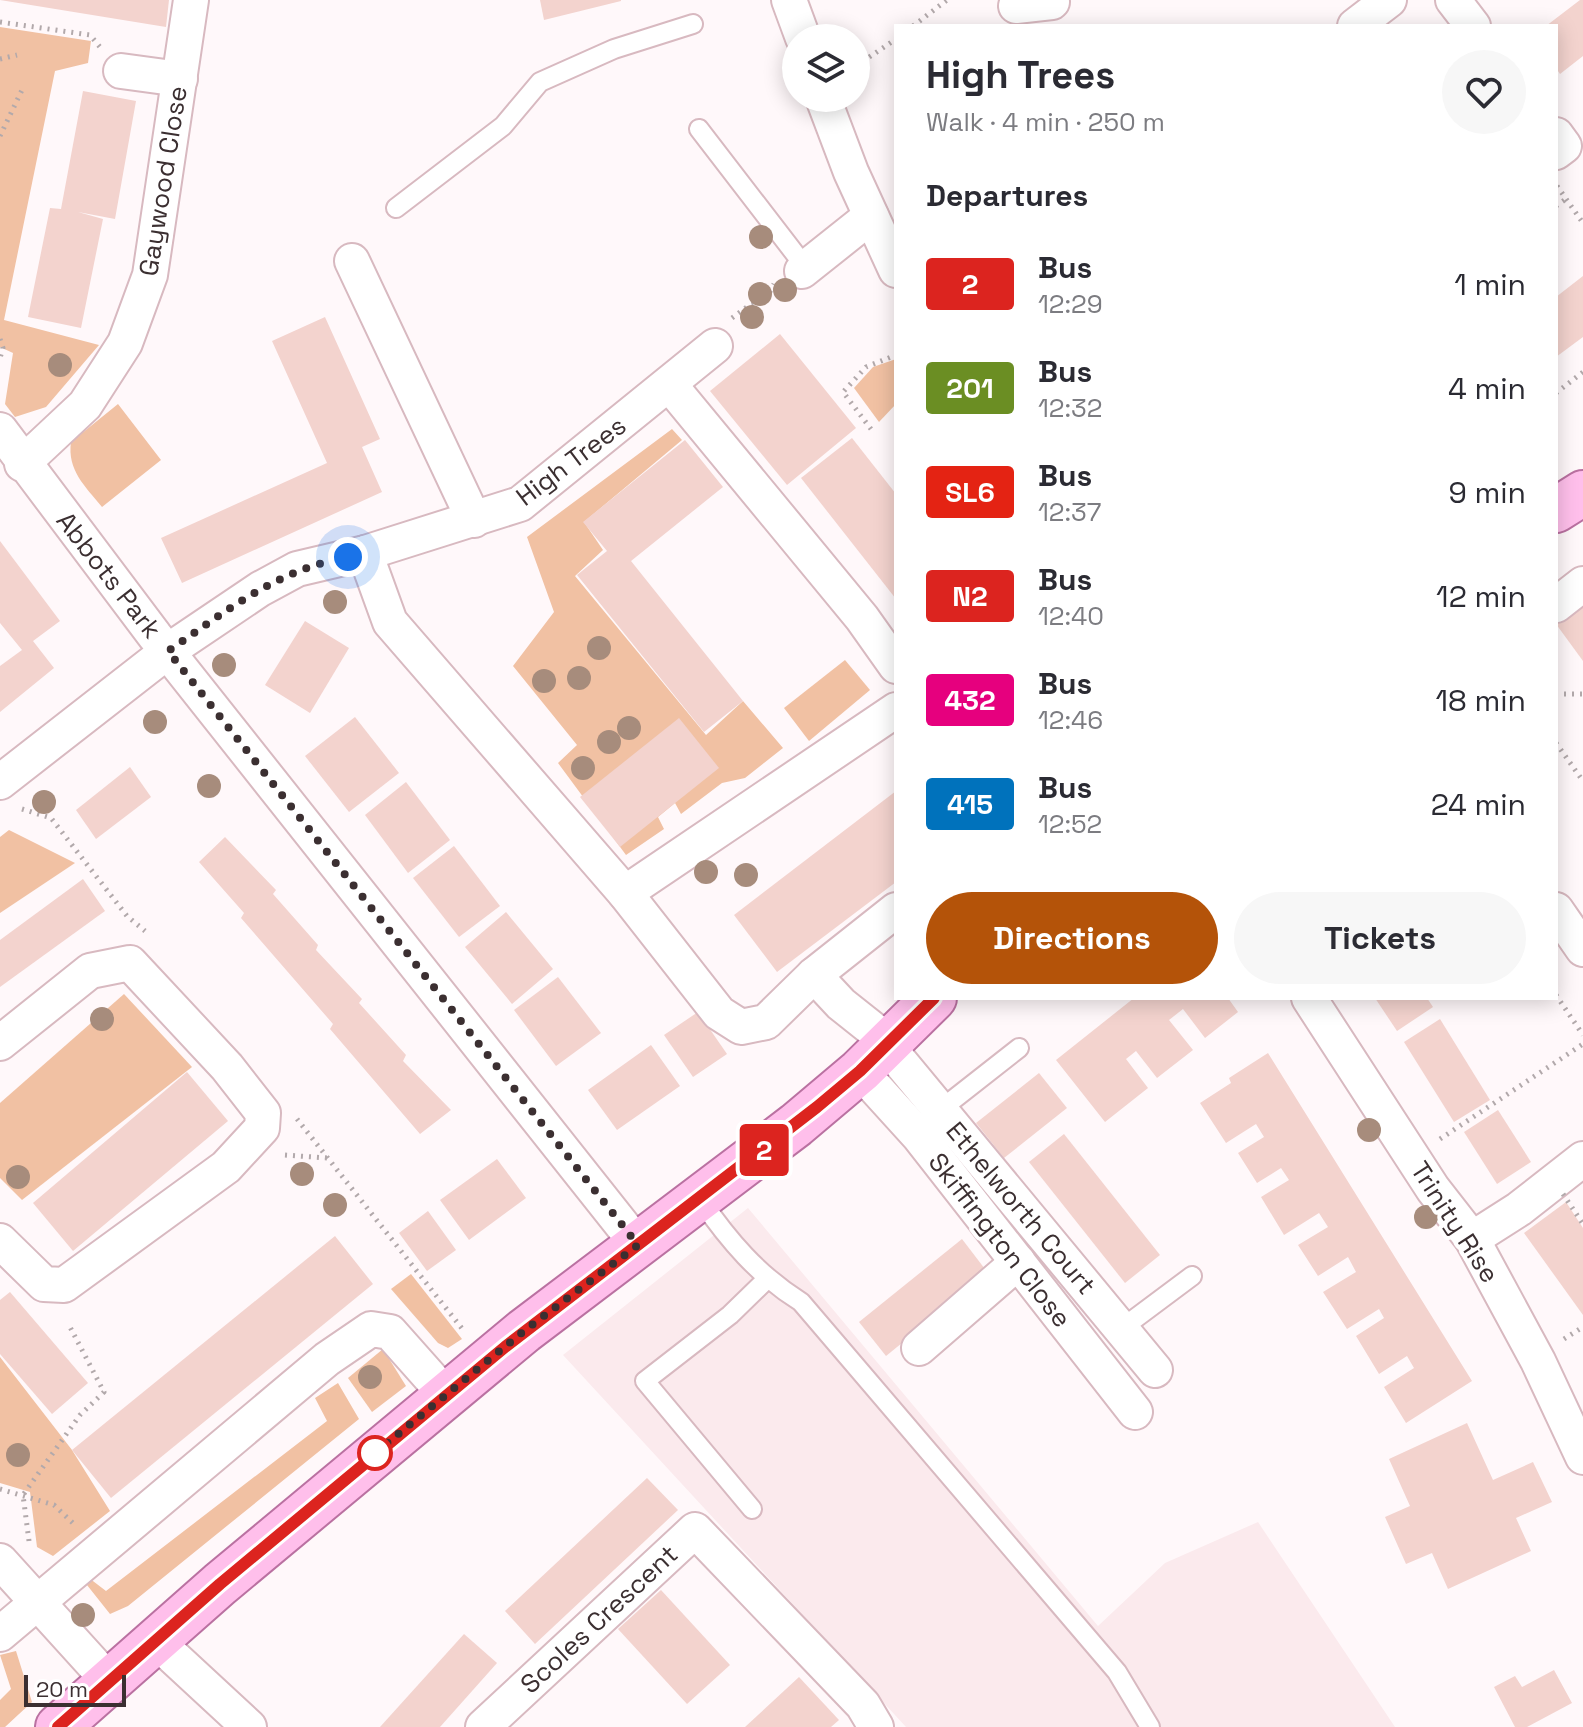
<!DOCTYPE html>
<html lang="en">
<head>
<meta charset="utf-8">
<style>
  body { margin:0; font-family:"Space Grotesk",sans-serif; background:#f7f7f7; color:#2b2b33; height:100vh; display:flex; flex-direction:column; font-size:30px; white-space:nowrap }
  * { box-sizing:border-box; margin:0 }
  p { font-size:26px; color:#7c7c81 }
  .icon { flex:none; width:44px; height:44px; fill:none; stroke:currentColor; stroke-width:2; stroke-linecap:round; stroke-linejoin:round }
  .map { position:relative; flex:1; overflow:hidden }
  .side { position:absolute; left:894px; top:24px; width:664px; height:976px; display:flex; flex-direction:column; background:#fff; border-radius:0px; box-shadow:0 4px 20px #0003 }
  .side>* { flex:none }
  .badge { padding:0 16px; border-radius:6px; font-size:28px; line-height:52px }
  .buttons { position:absolute; left:782px; top:24px; display:grid; gap:16px }
  .buttons a { display:grid; place-items:center; width:88px; height:88px; border-radius:50%; background:#fff; box-shadow:0 4px 20px #0003; font-size:40px }
  .scale { position:absolute; left:24px; bottom:20px; width:102px; box-sizing:border-box; padding-left:8px; border:4px solid #3b2f31; border-top:0; font-size:22px; line-height:28px; white-space:nowrap; color:#3b2f31; -webkit-text-stroke:6px #fff; paint-order:stroke }
  .you { position:absolute; width:40px; height:40px; margin:-20px; border:6px solid #fff; border-radius:50%; background:#1a73e8; box-shadow:0 0 0 12px #1a73e833 }
  .map>.badge { position:absolute; translate:-50% -50%; box-shadow:0 0 0 4px #fff }
  h2 { padding:0 32px; font-size:30px; line-height:72px }
  .round { display:grid; place-items:center; flex:none; width:84px; height:84px; border-radius:42px; background:#f7f7f7 }
  .summary { display:flex; align-items:center; justify-content:space-between; height:136px; padding:0 32px }
  h1 { font-size:38px; font-weight:600; line-height:60px }
  .cta { display:flex; gap:16px; margin-top:auto; padding:16px 32px }
  .cta a { flex:1; height:92px; border-radius:48px; background:#b45309; color:#fff; font-size:32px; font-weight:600; line-height:92px; text-align:center }
  .cta a+a { background:#f7f7f7; color:#2b2b33 }
  ul { padding:0; list-style:none }
  li { display:flex; align-items:center; gap:24px; height:104px; padding:0 32px }
  li div { flex:1 }
  li b { display:block; font-size:30px }
  li em { font-style:normal }
  li .badge { min-width:88px; font-weight:700; text-align:center }
  .map>svg:first-child { display:block }
  .built { fill:#fbeaed }
  .green { fill:#f1c1a3 }
  .building { fill:#f3d3ce }
  .lines { fill:none; stroke-linecap:round; stroke-linejoin:round }
  .lane-casing { stroke:#d8b9c0; stroke-width:22 }
  .street-casing { stroke:#d8b9c0; stroke-width:38 }
  .primary-casing { stroke:#ba71a1; stroke-width:48 }
  .path { stroke:#b2a9ab; stroke-width:5; stroke-dasharray:2 6; stroke-linecap:butt }
  .lane { stroke:#fff; stroke-width:18 }
  .street { stroke:#fff; stroke-width:34 }
  .primary { stroke:#ffbfeb; stroke-width:44 }
  .path-bridge { stroke:#b2a9ab; stroke-width:5; stroke-dasharray:2 6; stroke-linecap:butt }
  .tree { fill:#a78c7c }
  .line-casing { stroke:#fff; stroke-width:18 }
  .line { stroke:#dc241f; stroke-width:12 }
  .walk { stroke:#3b2f31; stroke-width:8; stroke-dasharray:0 14.4 }
  .stop-dot { fill:#fff; stroke:#dc241f; stroke-width:4 }
  .labels { text-anchor:middle; dominant-baseline:central; stroke-width:8; stroke-linejoin:round; paint-order:stroke }
  .street-label { font-size:26px; fill:#3b2f31; stroke:#fff }
</style>
</head>
<body>
<div class="map">
<svg width="1583" height="1727" viewBox="0 0 1583 1727">
  <rect width="100%" height="100%" fill="#fff8fa"/>
  <path class="built" d="M748 1208 1098 1626 1165 1563 1258 1522 1395 1727H906L563 1355Z"/>
  <g class="green">
    <path d="M0 27 91 41 88 63 55 71 4 320 99 345 46 407 15 417 5 404 13 353 0 347Z"/>
    <path d="M896 359V404L879 422 854 388 873 367Z"/>
    <path d="M118 404 161 460 102 507C85 486 67 470 71 442Z"/>
    <path d="M672 429 682 440 584 522 603 550 575 576 706 735 743 701 783 748 745 778 722 783 681 814 675 803 658 817 664 829 626 855 558 763 577 745 513 666 554 612 527 537Z"/>
    <path d="M845 660 870 690 809 741 784 708Z"/>
    <path d="M9 830 75 863 0 913V837Z"/>
    <path d="M124 994 192 1067 22 1200 0 1178V1103Z"/>
    <path d="M411 1274 462 1339 448 1348 438 1343 391 1289Z"/>
    <path d="M383 1349 406 1386 372 1412 348 1378Z"/>
    <path d="M0 1357 72 1450 110 1511 53 1556 37 1547 30 1492 0 1483Z"/>
    <path d="M338 1383 359 1419 128 1606 110 1614 83 1580 89 1578 106 1591 327 1421 315 1398Z"/>
    <path d="M16 1651 32 1702 5 1727H0V1700L11 1689 0 1655Z"/>
  </g>
  <g class="building">
    <path d="M0 0H169L166 27Z"/>
    <path d="M540 0H621V1L544 20Z"/>
    <path d="M1580 0H1583V56L1560 74 1556 68V26H1546Z"/>
    <path d="M83 91 136 101 115 219 78 212 103 219 81 328 28 317 50 208 61 209Z"/>
    <path d="M1583 276V337L1556 357V297Z"/>
    <path d="M325 317 380 439 362 447 382 492 182 583 161 538 327 463 272 341Z"/>
    <path d="M780 334 856 428 787 485 710 391Z"/>
    <path d="M852 438 896 494V599L801 478Z"/>
    <path d="M685 440 723 487 631 561 743 701 704 732 577 575 607 551 583 522Z"/>
    <path d="M0 541 60 621 33 641 54 668 0 712V666L22 650 0 623Z"/>
    <path d="M1583 602V661L1556 624Z"/>
    <path d="M305 621 349 648 310 713 265 685Z"/>
    <path d="M355 717 399 773 349 812 305 756Z"/>
    <path d="M679 718 719 768 620 847 580 797Z"/>
    <path d="M130 767 151 797 96 839 76 810Z"/>
    <path d="M406 782 450 840 408 873 365 815Z"/>
    <path d="M896 791V882L777 972 734 915Z"/>
    <path d="M225 837 276 890 273 894 318 945 316 950 362 999 359 1003 406 1055 403 1061 451 1110 420 1134 330 1029 333 1024 241 918 244 913 199 862Z"/>
    <path d="M454 846 500 906 459 937 413 878Z"/>
    <path d="M83 879 105 911 0 987V940Z"/>
    <path d="M506 912 553 969 512 1004 465 947Z"/>
    <path d="M558 977 601 1033 556 1066 514 1010Z"/>
    <path d="M1134 998H1228L1238 1012 1205 1038 1183 1009 1169 1020 1193 1050 1157 1078 1136 1051 1126 1059 1148 1088 1105 1122 1056 1060Z"/>
    <path d="M1375 998H1427L1433 1007 1397 1031Z"/>
    <path d="M698 1012 727 1054 693 1077 664 1035Z"/>
    <path d="M1440 1019 1490 1100 1454 1122 1404 1042Z"/>
    <path d="M651 1045 680 1086 617 1130 588 1090Z"/>
    <path d="M1268 1053 1472 1381 1406 1423 1384 1387 1414 1368 1407 1356 1379 1374 1356 1336 1384 1318 1379 1309 1347 1329 1323 1292 1356 1272 1348 1257 1318 1276 1298 1245 1328 1227 1319 1213 1284 1235 1261 1197 1289 1180 1281 1168 1257 1183 1238 1153 1264 1137 1256 1124 1226 1143 1200 1103 1231 1083 1229 1078Z"/>
    <path d="M187 1072 228 1121 73 1251 33 1203Z"/>
    <path d="M1039 1073 1067 1108 1004 1158 976 1123Z"/>
    <path d="M1498 1110 1531 1162 1497 1184 1464 1132Z"/>
    <path d="M1064 1134 1160 1255 1125 1283 1029 1162Z"/>
    <path d="M497 1159 526 1198 469 1240 440 1200Z"/>
    <path d="M1566 1202 1583 1228V1315L1524 1233Z"/>
    <path d="M428 1211 456 1250 427 1271 399 1233Z"/>
    <path d="M335 1236 373 1284 111 1498 72 1450Z"/>
    <path d="M962 1239 988 1273 886 1356 859 1322Z"/>
    <path d="M10 1292 88 1383 52 1414 0 1354V1300Z"/>
    <path d="M1467 1423 1493 1480 1533 1462 1552 1502 1516 1518 1531 1551 1448 1589 1432 1553 1406 1564 1385 1517 1410 1506 1389 1459Z"/>
    <path d="M647 1478 678 1510 535 1644 505 1611Z"/>
    <path d="M661 1590 730 1665 687 1704 618 1629Z"/>
    <path d="M464 1634 497 1663 440 1727H380Z"/>
    <path d="M1554 1670 1572 1703 1527 1727H1515L1494 1687 1515 1676 1522 1687Z"/>
    <path d="M799 1677 839 1720 831 1727H745Z"/>
  </g>
  <g class="lines">
    <g class="lane-casing">
      <g id="lane">
        <path d="M699 129 806 268"/>
        <path d="M396 208 503 126 540 82 614 49 693 24"/>
        <path d="M940 1110 1019 1048"/>
        <path d="M700 1199C729 1241 758 1275 801 1302L1117 1672 1150 1727"/>
        <path d="M1121 1329 1192 1276"/>
        <path d="M752 1509 645 1381 730 1315 766 1280"/>
      </g>
    </g>
    <g class="street-casing">
      <g id="street">
        <path d="M789 0 803 38"/>
        <path d="M1453 0 1473 26"/>
        <path d="M1016 6 1052 2"/>
        <path d="M1355 26 1389 0"/>
        <path d="M121 71 180 79"/>
        <path d="M823 98 851 172 896 270"/>
        <path d="M1556 135 1564 146 1556 152"/>
        <path d="M352 261 474 520"/>
        <path d="M802 271 871 216"/>
        <path d="M669 384 862 618 896 666"/>
        <path d="M0 430 155 636 638 1245"/>
        <path d="M22 464 85 405 125 343 150 275 191 0"/>
        <path d="M365 553 390 622 625 893 719 1013 741 1027 766 1022 814 975 896 910"/>
        <path d="M1556 605 1583 584"/>
        <path d="M0 782 168 651 260 589 297 569 365 553 520 504 715 346"/>
        <path d="M625 893 896 710"/>
        <path d="M1556 910 1583 949"/>
        <path d="M814 975 841 1004 890 1043"/>
        <path d="M1309 998 1433 1189 1472 1239 1538 1361 1583 1457"/>
        <path d="M0 1043 90 971 130 963 227 1067 263 1113 262 1128 226 1167 64 1285 44 1284 0 1241"/>
        <path d="M887 1046 1155 1370"/>
        <path d="M860 1071 919 1136 1135 1412"/>
        <path d="M1472 1239 1519 1209 1583 1159"/>
        <path d="M919 1348 1018 1262"/>
        <path d="M0 1561 108 1680"/>
        <path d="M0 1634 327 1359 371 1329 390 1332 446 1395"/>
        <path d="M155 1640 249 1727"/>
        <path d="M483 1727 695 1530 863 1705 876 1727"/>
      </g>
    </g>
    <g class="primary-casing">
      <g id="primary">
        <path d="M1556 510 1583 493"/>
        <path d="M58 1727 220 1584 524 1331 796 1125 860 1071 934 998"/>
      </g>
    </g>
    <g class="path">
      <path d="M0 22 90 35 100 47"/>
      <path d="M913 26 947 0"/>
      <path d="M0 59 17 55"/>
      <path d="M856 66 896 39"/>
      <path d="M0 136 22 90"/>
      <path d="M1557 186 1583 223"/>
      <path d="M1556 206 1566 199"/>
      <path d="M732 318 751 304 765 301 774 284"/>
      <path d="M0 339 3 348 0 358"/>
      <path d="M1556 393 1583 372"/>
      <path d="M871 429 843 392 866 367 896 355"/>
      <path d="M1556 694H1583"/>
      <path d="M1556 743 1583 781"/>
      <path d="M22 809 51 818 127 916 145 931"/>
      <path d="M1556 995 1583 1035"/>
      <path d="M297 1119 464 1331"/>
      <path d="M1440 1139 1583 1044"/>
      <path d="M285 1155 327 1158"/>
      <path d="M1564 1339 1583 1327"/>
      <path d="M0 1489 54 1505 76 1526"/>
      <path d="M29 1541 23 1495 80 1415 104 1392 70 1327"/>
    </g>
    <use href="#lane" class="lane"/>
    <use href="#street" class="street"/>
    <use href="#primary" class="primary"/>
    <path class="path-bridge" d="M1563 1194 1583 1224"/>
  </g>
  <g class="tree">
    <circle cx="761" cy="237" r="12"/>
    <circle cx="785" cy="290" r="12"/>
    <circle cx="760" cy="294" r="12"/>
    <circle cx="752" cy="317" r="12"/>
    <circle cx="60" cy="365" r="12"/>
    <circle cx="335" cy="602" r="12"/>
    <circle cx="599" cy="648" r="12"/>
    <circle cx="224" cy="665" r="12"/>
    <circle cx="579" cy="678" r="12"/>
    <circle cx="544" cy="681" r="12"/>
    <circle cx="155" cy="722" r="12"/>
    <circle cx="629" cy="728" r="12"/>
    <circle cx="609" cy="742" r="12"/>
    <circle cx="583" cy="768" r="12"/>
    <circle cx="209" cy="786" r="12"/>
    <circle cx="44" cy="802" r="12"/>
    <circle cx="706" cy="872" r="12"/>
    <circle cx="746" cy="875" r="12"/>
    <circle cx="102" cy="1019" r="12"/>
    <circle cx="1369" cy="1130" r="12"/>
    <circle cx="302" cy="1174" r="12"/>
    <circle cx="18" cy="1177" r="12"/>
    <circle cx="335" cy="1205" r="12"/>
    <circle cx="1426" cy="1217" r="12"/>
    <circle cx="370" cy="1377" r="12"/>
    <circle cx="18" cy="1455" r="12"/>
    <circle cx="83" cy="1615" r="12"/>
  </g>
  <g class="lines">
    <g class="line-casing">
      <path id="line" d="M58 1727 220 1584 505 1347 817 1107 860 1071 934 998"/>
    </g>
    <use href="#line" class="line"/>
    <path class="walk" d="M348 557C278 569 225 612 168 651L638 1245 524 1331 375 1453"/>
  </g>
  <circle class="stop-dot" cx="375" cy="1453" r="16"/>
  <g class="labels">
    <g class="street-label">
      <text transform="translate(163 181) rotate(-81)">Gaywood Close</text>
      <text transform="translate(571 461) rotate(-37)">High Trees</text>
      <text transform="translate(109 575) rotate(52)">Abbots Park</text>
      <text transform="translate(1021 1208) rotate(50)">Ethelworth Court</text>
      <text transform="translate(1455 1222) rotate(57)">Trinity Rise</text>
      <text transform="translate(1000 1240) rotate(52)">Skiffington Close</text>
      <text transform="translate(599 1619) rotate(-43)">Scoles Crescent</text>
    </g>
  </g>
</svg>
<div class="buttons">
<a><svg class="icon" aria-label="layers" viewBox="0 0 24 24"><path d="M12 4l9 5-9 5-9-5zM3 14l9 5 9-5"/></svg></a>
</div>
<div class="scale">20 m</div>
<div class="you" style="left:348px;top:557px"></div>
<b class="badge" style="left:764px;top:1150px;background:#dc241f;color:#fff">2</b>
<section class="side">
<div class="summary"><div><h1>High Trees</h1><p>Walk · 4 min · 250 m</p></div><a class="round"><svg class="icon" aria-label="heart" viewBox="0 0 24 24"><path d="M12 20l-8-8c-3-5 5-10 8-4 3-6 11-1 8 4z"/></svg></a></div>
<h2>Departures</h2>
<ul>
<li><span class="badge" style="background:#dc241f;color:#fff">2</span><div><b>Bus</b><p>12:29</p></div><em>1 min</em></li>
<li><span class="badge" style="background:#6b8e23;color:#fff">201</span><div><b>Bus</b><p>12:32</p></div><em>4 min</em></li>
<li><span class="badge" style="background:#e42313;color:#fff">SL6</span><div><b>Bus</b><p>12:37</p></div><em>9 min</em></li>
<li><span class="badge" style="background:#dc241f;color:#fff">N2</span><div><b>Bus</b><p>12:40</p></div><em>12 min</em></li>
<li><span class="badge" style="background:#e6007e;color:#fff">432</span><div><b>Bus</b><p>12:46</p></div><em>18 min</em></li>
<li><span class="badge" style="background:#0072bc;color:#fff">415</span><div><b>Bus</b><p>12:52</p></div><em>24 min</em></li>
</ul>
<div class="cta"><a>Directions</a><a>Tickets</a></div>
</section>
</div>
</body>
</html>
